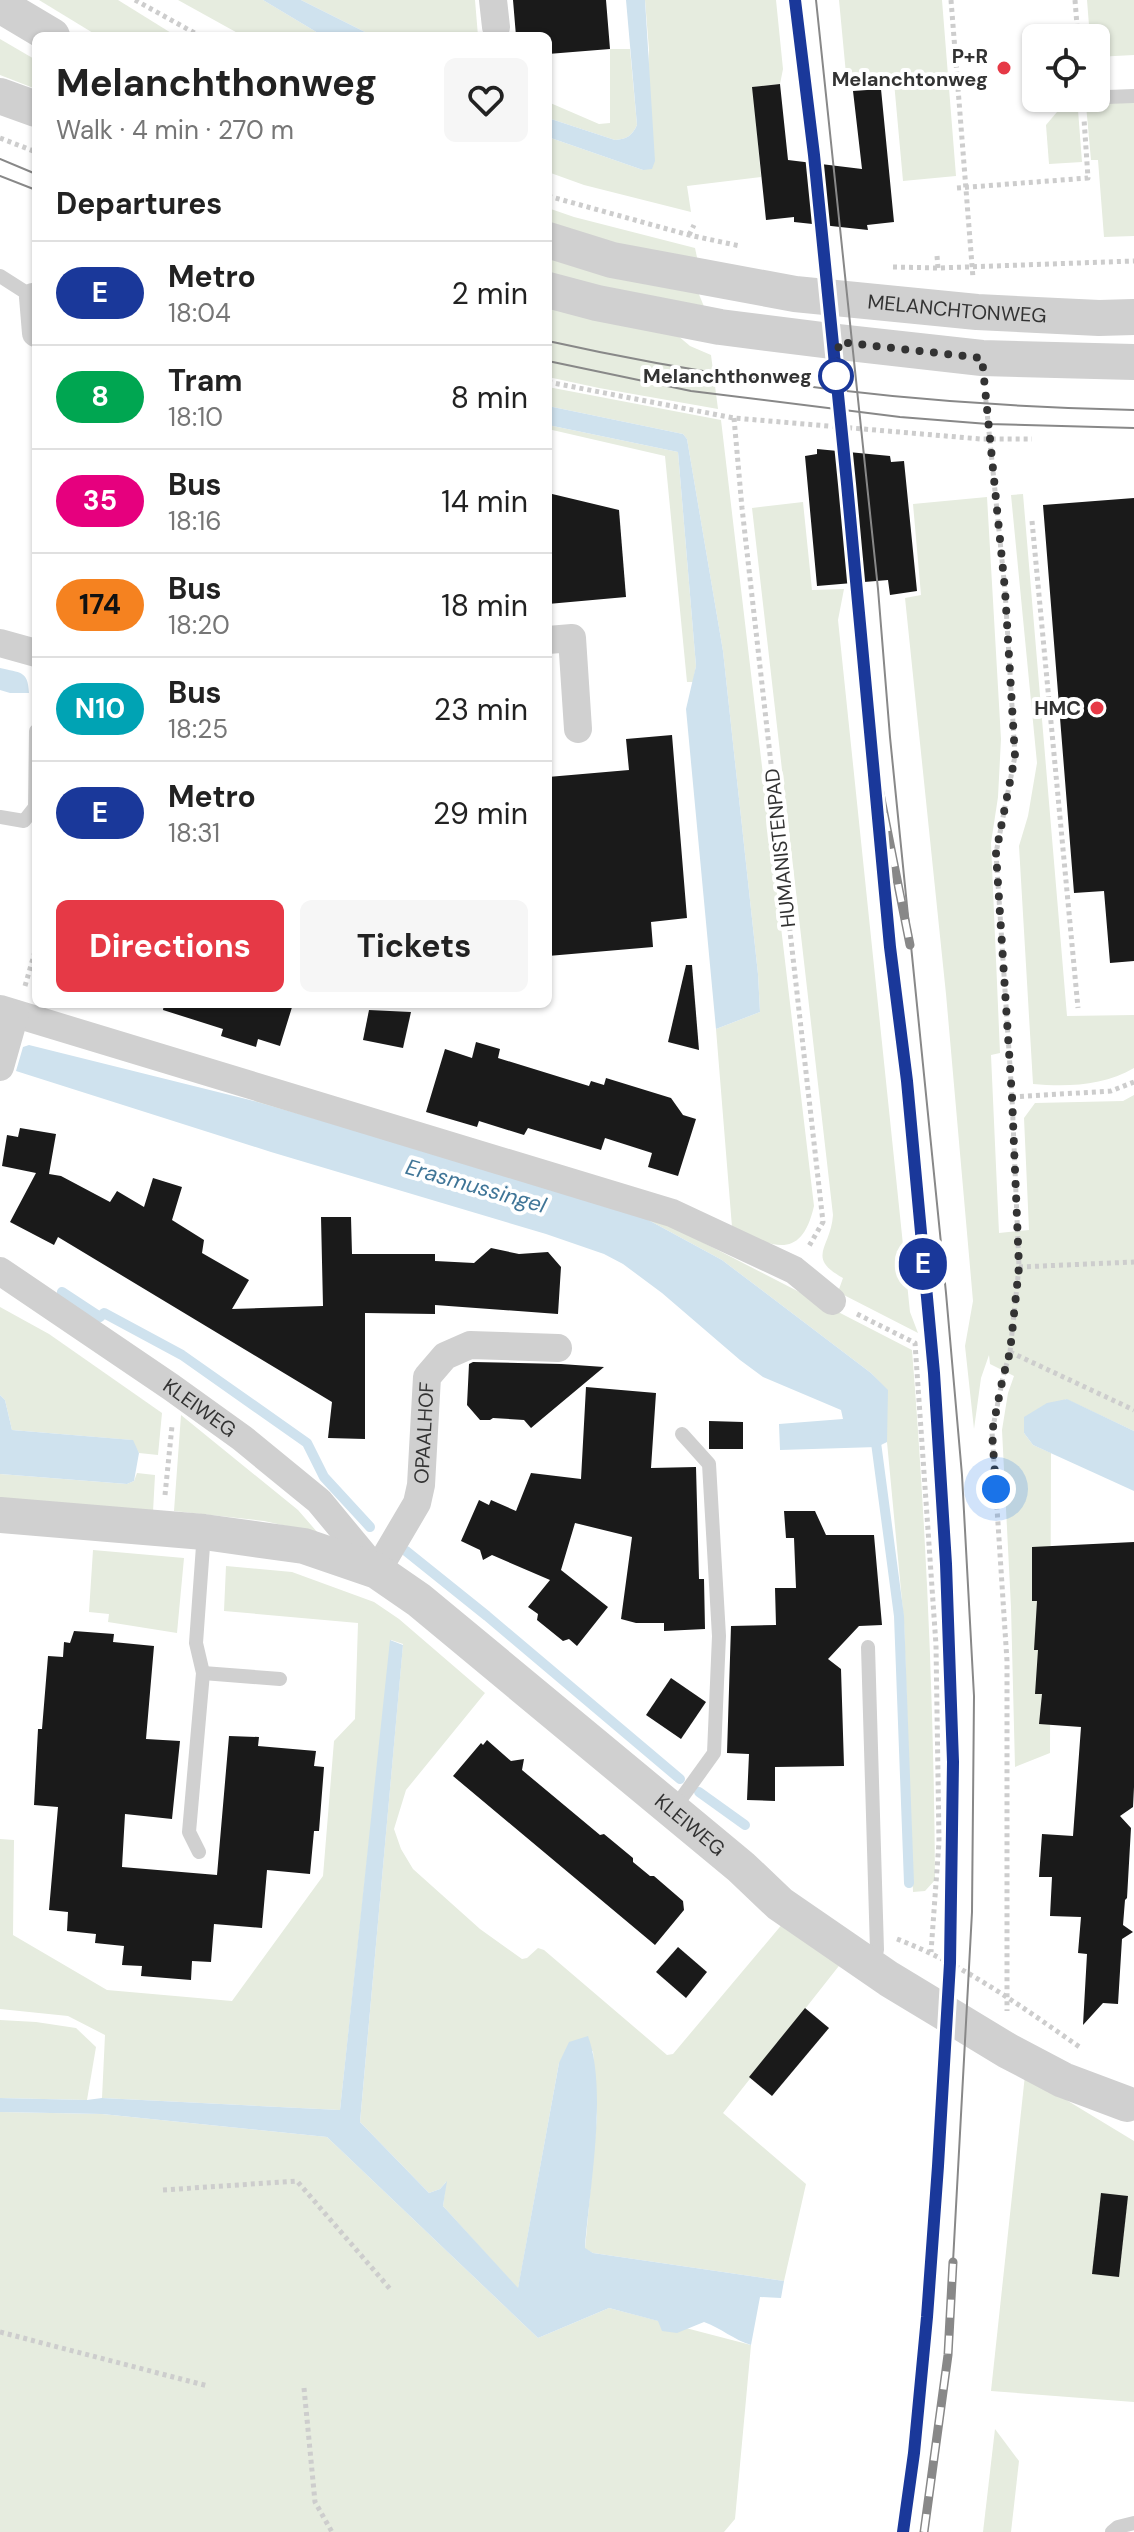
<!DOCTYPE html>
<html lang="en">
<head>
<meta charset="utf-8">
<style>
  body { margin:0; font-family:"DM Sans",sans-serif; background:#f6f6f6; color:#222; height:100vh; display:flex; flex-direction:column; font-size:30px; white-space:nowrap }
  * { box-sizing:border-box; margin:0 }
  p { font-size:26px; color:#767676 }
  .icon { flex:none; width:44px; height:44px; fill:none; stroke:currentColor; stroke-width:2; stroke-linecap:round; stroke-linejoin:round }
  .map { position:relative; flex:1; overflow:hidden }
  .drawer { position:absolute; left:32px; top:32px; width:520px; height:976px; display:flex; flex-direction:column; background:#fff; border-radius:12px; box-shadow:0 2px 6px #0004 }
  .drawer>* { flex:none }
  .badge { padding:0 16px; border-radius:26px; font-size:28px; line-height:52px }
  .tools { position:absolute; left:1022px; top:24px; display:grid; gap:16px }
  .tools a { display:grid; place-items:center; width:88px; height:88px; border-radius:12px; background:#fff; box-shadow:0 2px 6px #0004; font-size:40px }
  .you { position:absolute; width:40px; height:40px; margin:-20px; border:6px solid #fff; border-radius:50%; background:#1a73e8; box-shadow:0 0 0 12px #1a73e833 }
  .map>.badge { position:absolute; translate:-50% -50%; box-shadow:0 0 0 4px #fff }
  h2 { padding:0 24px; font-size:30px; line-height:72px }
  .round { display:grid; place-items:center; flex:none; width:84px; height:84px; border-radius:12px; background:#f6f6f6 }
  .headline { display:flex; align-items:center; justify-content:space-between; height:136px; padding:0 24px }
  h1 { font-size:38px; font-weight:700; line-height:60px }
  .button { display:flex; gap:16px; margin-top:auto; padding:16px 24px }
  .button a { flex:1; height:92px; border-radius:12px; background:#e63946; color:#fff; font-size:32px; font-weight:700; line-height:92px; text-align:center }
  .button a+a { background:#f6f6f6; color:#222 }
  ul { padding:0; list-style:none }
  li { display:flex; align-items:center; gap:24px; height:104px; padding:0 24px; border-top:2px solid #e0e0e0 }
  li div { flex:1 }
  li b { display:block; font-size:30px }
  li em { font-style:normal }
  li .badge { min-width:88px; font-weight:700; text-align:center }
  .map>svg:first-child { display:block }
  .green { fill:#e6ecdf }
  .water { fill:#cfe2ee }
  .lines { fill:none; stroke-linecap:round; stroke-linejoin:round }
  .stream { stroke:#cfe2ee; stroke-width:10 }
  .building { fill:#1a1a1a }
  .path { stroke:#cdcdcd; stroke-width:5; stroke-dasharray:4 4; stroke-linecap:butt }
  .service { stroke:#d0d0d0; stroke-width:14 }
  .minor { stroke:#d0d0d0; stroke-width:28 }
  .tertiary { stroke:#d0d0d0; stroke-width:36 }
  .tram { stroke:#888; stroke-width:2 }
  .rail-casing { stroke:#888; stroke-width:9 }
  .rail { stroke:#fff; stroke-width:6; stroke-dasharray:18; stroke-linecap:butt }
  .line-casing { stroke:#fff; stroke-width:18 }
  .line { stroke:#1a389a; stroke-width:12 }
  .walk { stroke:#333; stroke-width:8; stroke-dasharray:0 14.4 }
  .poi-dot { fill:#e63946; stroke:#fff; stroke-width:3 }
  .stop-dot { fill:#fff; stroke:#1a389a; stroke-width:4 }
  .labels { text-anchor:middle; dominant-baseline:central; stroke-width:8; stroke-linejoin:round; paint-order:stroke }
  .poi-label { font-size:20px; font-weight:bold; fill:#333; stroke:#fff; text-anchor:end }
  .street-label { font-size:20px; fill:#333; stroke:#fff }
  .stop-label { font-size:20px; font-weight:bold; fill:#333; stroke:#fff; text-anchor:end }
  .water-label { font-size:22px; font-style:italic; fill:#3f7597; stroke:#fff }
</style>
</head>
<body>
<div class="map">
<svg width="1134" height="2532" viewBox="0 0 1134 2532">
  <rect width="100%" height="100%" fill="#fff"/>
  <g class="green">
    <path d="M39 0H118L176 36H98Z"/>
    <path d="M178 0H263L323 36H243Z"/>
    <path d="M301 0H475L478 36H373Z"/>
    <path d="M645 0H776L783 69 780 84 753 87 761 177 687 186 691 212 584 185 548 172V137L643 170 649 50Z"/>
    <path d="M839 0H942L956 176 903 181 894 82 851 85 846 74Z"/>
    <path d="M1087 0H1134V55L1096 57V38H1090Z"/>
    <path d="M0 39 36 60V89L0 75Z"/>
    <path d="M610 49H630L637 125C632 136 627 139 615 140L548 118V102L599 124 610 123Z"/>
    <path d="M1134 101V236L1104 237 1098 160H1091L1086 105Z"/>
    <path d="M1078 110 1082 162 1049 164 1046 125 1057 112Z"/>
    <path d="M548 208 574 217 695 248 698 262 548 227Z"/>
    <path d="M548 256 698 292 705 309 548 277Z"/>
    <path d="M548 308 677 335 690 346 711 355 718 409 599 388 548 377Z"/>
    <path d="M548 387 721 420 814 1206C801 1263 771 1246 732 1227L716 1029 760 1012 758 974 723 651 687 439 683 434 548 406Z"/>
    <path d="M548 425 678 452 696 666 693 682H687L665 456 548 429Z"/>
    <path d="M1023 494 1067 1016 1134 1015V1068C1104 1086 1067 1087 1033 1084L1019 846 1028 816 1037 763 1011 495Z"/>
    <path d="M987 497 1001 739 998 797 991 843 1000 1053 991 1055 999 1233 1029 1230 1024 1118 1035 1103 1123 1101 1134 1095V1431L1066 1399 1024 1433 1033 1445 1051 1453 1050 1753 1015 1767 1011 1607 1002 1430 1008 1393 1014 1376 990 1364 989 1355 981 1378 974 1429 965 1346 973 1301 946 994 905 598 921 595 913 504Z"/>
    <path d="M803 502 812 590 844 589 838 620 910 1312 918 1333 838 1292 843 1278C805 1257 831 1248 833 1215L752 508Z"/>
    <path d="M257 1096 640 1210 912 1350C926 1527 934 1703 935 1880L925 1891 913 1892 904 1622 887 1442V1390L871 1373 722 1260 641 1216 254 1101Z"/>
    <path d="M0 1307 49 1334 162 1413 158 1455 139 1453 132 1440 12 1430 5 1400 0 1395Z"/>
    <path d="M181 1415 298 1510 318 1533 264 1521 174 1511Z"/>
    <path d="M137 1473 155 1475 153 1512 0 1499V1474L127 1484 134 1481Z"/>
    <path d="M93 1550 184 1558 177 1633 108 1622 109 1614 89 1612Z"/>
    <path d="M226 1566 292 1572 374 1602 399 1619 485 1693 406 1790 394 1829 401 1849 413 1869 480 1929 522 1959 527 1958 538 1948 544 1950 667 2055 673 2054 784 1922 842 1962 723 2113 806 2184 784 2281 593 2253 585 2249 597 2116 593 2051 559 2063 518 2289 443 2206 446 2182 440 2189 429 2193 360 2122 403 1644 391 1640 340 2110 102 2098 105 2035 68 2016 0 2009V1839L14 1840 13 1935 107 1990 232 2001 323 1876 334 1741 355 1719 358 1623 224 1611Z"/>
    <path d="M0 2020 36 2022 76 2028 96 2047 87 2100 0 2098Z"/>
    <path d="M1025 2075 1134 2141V2402L991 2391Z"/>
    <path d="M0 2112 102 2114 327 2137 538 2338 609 2308 751 2345 735 2519 724 2532H0Z"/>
    <path d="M995 2429 1019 2461 1011 2532H983Z"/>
  </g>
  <g class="water">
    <path d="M263 0H301L373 36H323Z"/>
    <path d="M626 0H645L655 161 652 169 643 170 548 137V118L615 140C627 139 632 136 637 125Z"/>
    <path d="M548 406 683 434 687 439 723 651 758 974 760 1012 716 1029 686 709 696 666 678 452 548 425Z"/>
    <path d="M0 668C20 673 28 670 29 693H10L0 690Z"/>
    <path d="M29 1045 254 1101 600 1201 641 1216 722 1260 871 1373 888 1390 887 1442 877 1447 780 1450 779 1424 843 1419 841 1410 763 1377 740 1360 662 1293 623 1264 604 1254 546 1234 271 1152 16 1071 23 1047Z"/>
    <path d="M0 1395 5 1400 12 1430 133 1440 139 1453 134 1481 127 1484 0 1474Z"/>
    <path d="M1067 1399 1134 1431V1491L1033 1445 1024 1433V1417L1047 1403Z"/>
    <path d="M390 1640 403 1645 360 2122 429 2193 440 2189 447 2181 443 2206 518 2288 559 2063 569 2042 588 2036C608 2091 589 2190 585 2248L593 2253 784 2281 781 2298 760 2297 751 2345C734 2340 721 2328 704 2322L677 2333 662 2331 658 2321 609 2308 538 2338 327 2137 102 2114 0 2112V2098L87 2100 102 2098 340 2110Z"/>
  </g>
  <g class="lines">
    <g class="stream">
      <path d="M62 1292 100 1317 104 1313 182 1355 307 1443 324 1477 370 1527"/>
      <path d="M875 1435 899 1616 909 1883"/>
      <path d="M406 1551 487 1616 680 1779"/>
      <path d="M699 1792 745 1825"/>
    </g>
  </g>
  <g class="building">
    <path d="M513 0H606L610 49 548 54V36H516Z"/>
    <path d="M780 84 788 160 862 169 853 91 881 89 894 222 867 225 868 230 794 222V217L766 220 752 87Z"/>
    <path d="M817 449 890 456 891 462 904 461 917 591 890 595 888 580 817 586 805 456 817 454Z"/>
    <path d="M548 493 619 510 626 597 548 604Z"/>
    <path d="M1134 498V961L1110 963 1104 891 1074 893 1043 505Z"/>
    <path d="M672 735 687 918 651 922 653 947 548 956V777L629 770 626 739Z"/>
    <path d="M686 965H692L699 1050 668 1042Z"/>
    <path d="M164 1004H293L280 1046 258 1039 256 1047 221 1036 223 1029 163 1010Z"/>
    <path d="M369 1010 411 1012 403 1048 363 1040Z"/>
    <path d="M476 1042 500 1049 498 1058 589 1086 591 1081 604 1085 606 1078 671 1098 683 1115 696 1119 678 1176 648 1167 652 1153 605 1138 601 1150 528 1128 524 1135 479 1121 477 1127 426 1112 445 1049 472 1058Z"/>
    <path d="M20 1128 56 1134 49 1174 61 1176 110 1202 117 1191 144 1207 153 1178 182 1187 172 1220 204 1240 202 1253 249 1280 232 1309 323 1306 321 1217H351L352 1254H435V1261L474 1263 491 1248 519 1254 548 1252 561 1267 558 1314 435 1305V1314L365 1313V1439L328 1438 332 1402 58 1237 54 1245 10 1222 36 1173 2 1166 7 1135 18 1137Z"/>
    <path d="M473 1362 561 1364 604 1367 531 1428 524 1420 493 1418 490 1420H480L467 1405 469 1364Z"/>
    <path d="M586 1387 656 1393 651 1468 696 1467 699 1579H704L705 1629 664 1631V1623H636L621 1619 632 1537 575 1523 561 1570 608 1607 577 1646 569 1639 563 1641 537 1620 538 1614 528 1607 550 1580 492 1555 483 1560 480 1550 461 1541 479 1500 489 1505 491 1500 516 1511 531 1473 581 1479Z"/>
    <path d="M709 1421 743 1422V1449H709Z"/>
    <path d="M784 1511H815L826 1535H874L882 1625 859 1626 828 1659 841 1669 844 1766 775 1767V1801L747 1800 749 1754 727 1753 731 1626 776 1625 775 1588H796L794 1538H786Z"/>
    <path d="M1134 1542V1787L1133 1807 1120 1816 1131 1828 1127 1898 1125 1900 1123 1925 1133 1932 1122 1939 1118 2004 1103 2003 1083 2025 1087 1954 1078 1953 1081 1917 1050 1916 1052 1877H1039L1042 1834 1073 1836 1081 1727 1039 1724 1042 1694H1035L1038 1650H1034L1037 1601H1032V1547Z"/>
    <path d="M74 1631 114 1634 113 1642 154 1646 146 1739 180 1741 172 1819 125 1814 122 1867 217 1875 229 1736 259 1737 258 1746 316 1751 314 1766 324 1767 319 1831H314L310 1874 267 1870 262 1928 214 1924 211 1962 192 1961 191 1980 141 1976 142 1966 122 1965 124 1946 95 1943 96 1934 67 1931 68 1912 49 1910 58 1807 34 1805 38 1729H42L48 1656 63 1657 64 1642 70 1643Z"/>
    <path d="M671 1678 706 1702 681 1739 646 1715Z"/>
    <path d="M487 1740 511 1761 524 1759 522 1770 600 1835 604 1834 633 1858V1862L650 1876H654L683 1901 684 1910 655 1945 453 1776 481 1743 483 1745Z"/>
    <path d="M678 1947 707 1972 686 1998 656 1972Z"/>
    <path d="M805 2008 829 2028 772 2096 749 2077Z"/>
    <path d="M1101 2193 1128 2196 1119 2277 1092 2274Z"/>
  </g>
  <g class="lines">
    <g class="path">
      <path d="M135 0 200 36"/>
      <path d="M951 0 973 278"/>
      <path d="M1075 0 1078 38"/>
      <path d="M0 138 36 152"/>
      <path d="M957 188 1088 178 1084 119"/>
      <path d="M548 196 689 235 740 246"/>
      <path d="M689 235 694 225"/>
      <path d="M937 256 938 268"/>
      <path d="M893 267 938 268 1134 261"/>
      <path d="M548 382 734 418 981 439H1032"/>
      <path d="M985 392 1005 590 1015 756 996 853 1012 1097 1019 1267 1010 1352 1003 1377 992 1432 1007 1661V2011"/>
      <path d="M734 418 742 508 823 1222 809 1246"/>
      <path d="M1032 521 1078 1008"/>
      <path d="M25 986 36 948"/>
      <path d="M1012 1097 1111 1091 1134 1082"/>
      <path d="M1019 1267 1134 1262"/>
      <path d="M857 1314 915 1343 936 1645 939 1842 931 1952"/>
      <path d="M1010 1352 1134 1410"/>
      <path d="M165 1495 172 1426"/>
      <path d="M897 1939C965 1965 1022 2007 1081 2048"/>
      <path d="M163 2190 297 2181 391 2290"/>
      <path d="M0 2332 208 2386"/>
      <path d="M304 2388 315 2502 332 2532"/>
    </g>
    <g class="service">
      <path d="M1081 98 1134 96"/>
      <path d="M0 276 33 297"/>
      <path d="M0 817 24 821 35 807 36 731"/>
      <path d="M868 1647 877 1950"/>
      <path d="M203 1673 280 1679"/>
      <path d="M673 1810 714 1753 719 1636 709 1464 682 1434"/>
      <path d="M199 1852 189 1832 203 1673 196 1643 204 1532"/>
      <path d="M1112 2532 1118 2527 1134 2523"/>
    </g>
    <g class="minor">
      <path d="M493 0 496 27"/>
      <path d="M33 297 36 333"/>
      <path d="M548 640 572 638 578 729"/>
      <path d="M0 643 36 653"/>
      <path d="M0 1009 672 1213 794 1270 832 1301"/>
      <path d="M0 1067 15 1014"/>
      <path id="s1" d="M0 1271 171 1387 242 1438 319 1501 377 1571 417 1503 421 1485 427 1377 445 1356 470 1345 558 1348"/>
    </g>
    <g class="tertiary">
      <path d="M0 5 52 36"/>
      <path d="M0 96 36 109"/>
      <path id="s2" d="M548 240 612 260 795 294 977 312 1099 318 1134 317"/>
      <path d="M548 290 597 303 720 327 839 342 982 358 1134 362"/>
      <path id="s3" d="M0 1515 204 1532 304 1546 377 1571 419 1600 741 1867 780 1904 889 1979 1008 2051 1063 2080 1127 2104"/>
    </g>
    <g class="tram">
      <path d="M794 0 814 155 847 484 870 743 890 947 907 1081 934 1373 946 1564 953 1762 950 1963 942 2112"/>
      <path d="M816 0 878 589 890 737 946 1293 962 1475 974 1696 972 1912 953 2262"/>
      <path d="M0 159 36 174"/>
      <path d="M0 176 36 190"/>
      <path d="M548 341C740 384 937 406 1134 410"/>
      <path d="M548 361 691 391 900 417 988 424 1134 428"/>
    </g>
    <g class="rail-casing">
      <g id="rail">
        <path d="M870 743 910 945"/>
        <path d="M903 2532C922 2393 933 2252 942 2112"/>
        <path d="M924 2532 948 2355 953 2262"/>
      </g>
    </g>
    <use href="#rail" class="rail"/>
  </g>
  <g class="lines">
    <g class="line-casing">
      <path id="line" d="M795 0 814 155 847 484 890 947 907 1081 934 1373 946 1564 953 1762 950 1963 938 2166 927 2317 914 2453 903 2532"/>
    </g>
    <use href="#line" class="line"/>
    <path class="walk" d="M836 376 839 342 982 358 1005 590 1015 756 996 853 1012 1097 1019 1267 1010 1352 1003 1377 992 1432 996 1489"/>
  </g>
  <g class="poi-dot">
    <circle cx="1004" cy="68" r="8"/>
    <circle cx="1097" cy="708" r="8"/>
  </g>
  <circle class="stop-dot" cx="836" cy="376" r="16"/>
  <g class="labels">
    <g class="poi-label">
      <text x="988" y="56">P+R<tspan x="988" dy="23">Melanchtonweg</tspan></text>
      <text x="1081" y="708">HMC</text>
    </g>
    <g class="street-label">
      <text stroke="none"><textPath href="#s2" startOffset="416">MELANCHTONWEG</textPath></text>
      <text transform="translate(780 848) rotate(-96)">HUMANISTENPAD</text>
      <text stroke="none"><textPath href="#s1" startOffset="242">KLEIWEG</textPath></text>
      <text stroke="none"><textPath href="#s1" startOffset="634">OPAALHOF</textPath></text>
      <text stroke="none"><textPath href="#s3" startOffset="786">KLEIWEG</textPath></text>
    </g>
    <g class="stop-label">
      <text x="812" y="376">Melanchthonweg</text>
    </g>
    <g class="water-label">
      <text transform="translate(476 1186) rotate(16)">Erasmussingel</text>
    </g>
  </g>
</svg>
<div class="tools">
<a><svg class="icon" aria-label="locate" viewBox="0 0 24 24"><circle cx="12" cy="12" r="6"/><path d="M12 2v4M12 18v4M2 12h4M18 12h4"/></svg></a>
</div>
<div class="you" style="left:996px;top:1489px"></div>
<b class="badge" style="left:923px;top:1264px;background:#1a389a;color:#fff">E</b>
<section class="drawer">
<div class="headline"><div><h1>Melanchthonweg</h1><p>Walk · 4 min · 270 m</p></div><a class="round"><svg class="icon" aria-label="heart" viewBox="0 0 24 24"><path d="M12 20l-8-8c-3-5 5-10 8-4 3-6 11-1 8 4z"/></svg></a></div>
<h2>Departures</h2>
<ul>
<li><span class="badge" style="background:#1a389a;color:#fff">E</span><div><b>Metro</b><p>18:04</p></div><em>2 min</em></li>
<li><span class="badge" style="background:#00a651;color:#fff">8</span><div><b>Tram</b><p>18:10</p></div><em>8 min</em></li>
<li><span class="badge" style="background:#e6007e;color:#fff">35</span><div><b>Bus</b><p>18:16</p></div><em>14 min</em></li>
<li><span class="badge" style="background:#f58220;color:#111">174</span><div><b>Bus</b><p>18:20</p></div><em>18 min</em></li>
<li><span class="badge" style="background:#00a3b4;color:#fff">N10</span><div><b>Bus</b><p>18:25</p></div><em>23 min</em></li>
<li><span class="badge" style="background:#1a389a;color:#fff">E</span><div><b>Metro</b><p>18:31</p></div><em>29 min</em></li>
</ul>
<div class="button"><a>Directions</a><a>Tickets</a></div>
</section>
</div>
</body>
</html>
